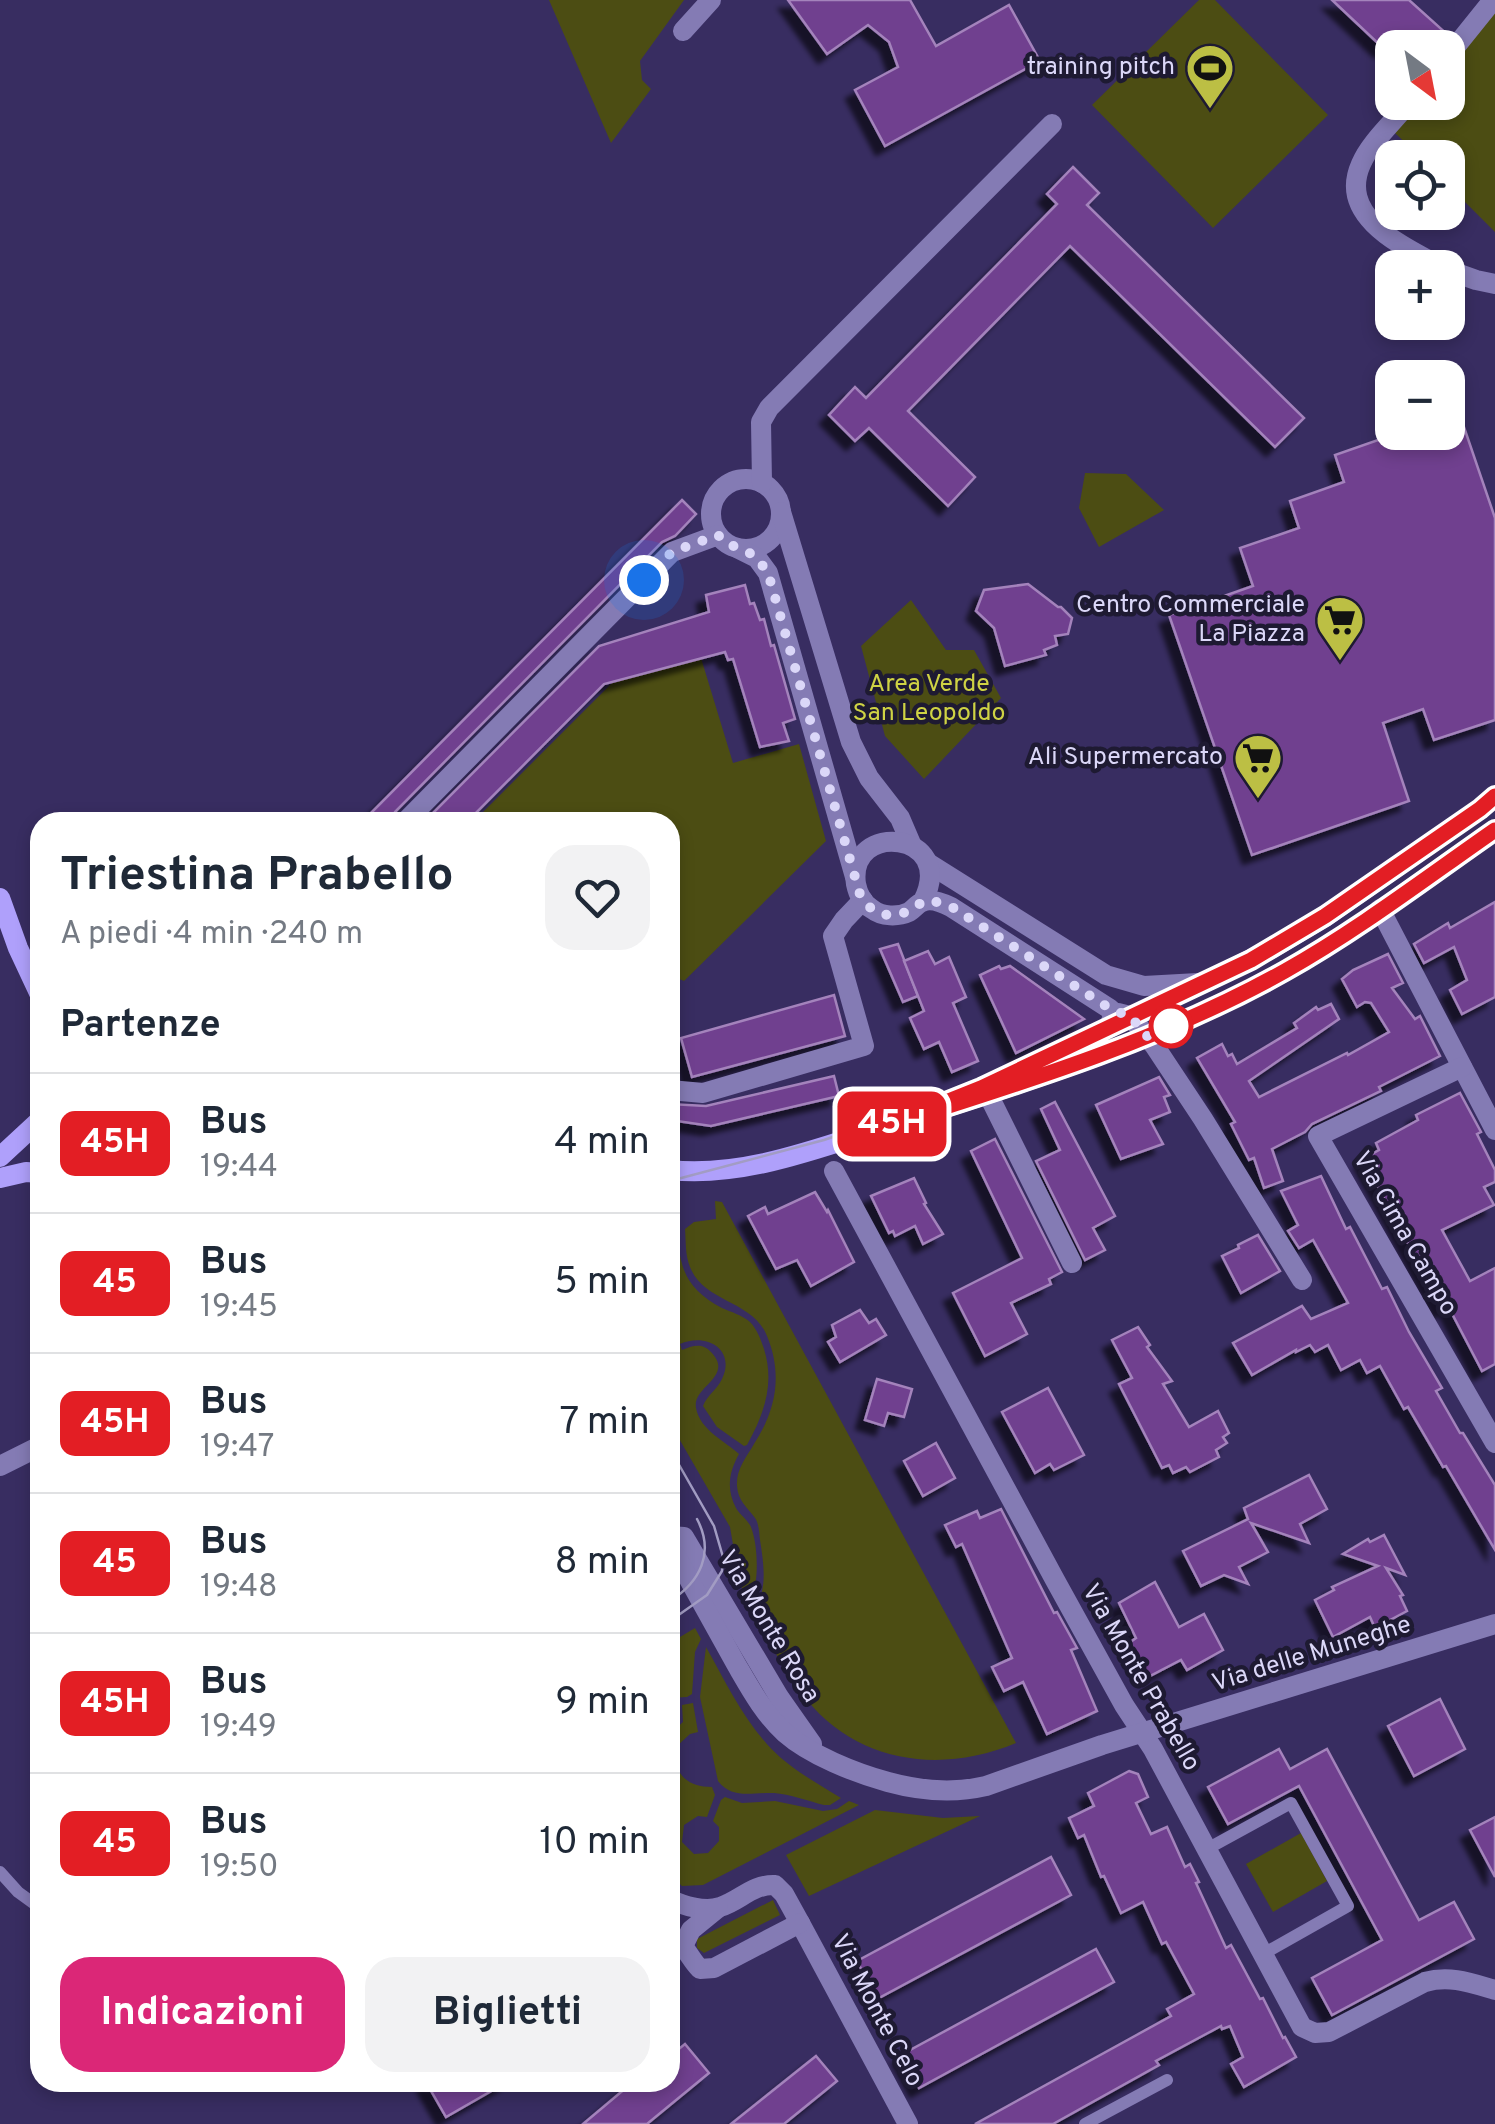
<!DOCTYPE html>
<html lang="it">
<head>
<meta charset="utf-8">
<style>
  body { margin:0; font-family:Overpass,sans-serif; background:#f2f2f3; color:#1f2937; height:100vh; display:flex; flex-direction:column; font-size:38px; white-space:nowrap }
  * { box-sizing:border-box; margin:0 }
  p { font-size:32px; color:#747a83 }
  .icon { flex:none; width:55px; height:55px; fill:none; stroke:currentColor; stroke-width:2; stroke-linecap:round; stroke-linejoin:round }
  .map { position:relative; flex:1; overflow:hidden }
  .side { position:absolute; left:30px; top:812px; width:650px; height:1280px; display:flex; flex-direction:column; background:#fff; border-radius:30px; box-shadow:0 5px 15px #0003 }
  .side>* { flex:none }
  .badge { padding:0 20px; border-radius:15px; font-size:35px; line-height:65px }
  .needle { width:65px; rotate:148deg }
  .controls { position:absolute; left:1375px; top:30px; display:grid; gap:20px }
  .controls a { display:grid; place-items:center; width:90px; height:90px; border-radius:20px; background:#fff; box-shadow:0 5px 15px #0003; font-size:50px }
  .you { position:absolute; width:50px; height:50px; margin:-25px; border:8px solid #fff; border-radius:50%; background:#1a73e8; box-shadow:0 0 0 15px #1a73e833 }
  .map>.badge { position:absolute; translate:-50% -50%; box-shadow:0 0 0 5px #fff }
  h2 { padding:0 30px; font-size:38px; line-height:90px }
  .round { display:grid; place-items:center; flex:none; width:105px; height:105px; border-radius:30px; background:#f2f2f3 }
  .head { display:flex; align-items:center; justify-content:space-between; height:170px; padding:0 30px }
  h1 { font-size:48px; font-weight:700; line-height:75px }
  .cta { display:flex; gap:20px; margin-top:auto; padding:20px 30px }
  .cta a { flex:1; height:115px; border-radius:30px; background:#db2777; color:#fff; font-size:40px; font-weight:700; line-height:115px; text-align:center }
  .cta a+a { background:#f2f2f3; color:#1f2937 }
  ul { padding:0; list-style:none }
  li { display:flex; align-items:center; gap:30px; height:140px; padding:0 30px; border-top:2px solid #e0e1e3 }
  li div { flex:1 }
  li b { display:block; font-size:38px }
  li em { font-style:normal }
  li .badge { min-width:110px; font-weight:700; text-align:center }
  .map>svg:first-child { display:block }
  .green { fill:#4c4d13 }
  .building { fill:#70418f; stroke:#a483bc; stroke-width:2.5; filter:url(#shadow) }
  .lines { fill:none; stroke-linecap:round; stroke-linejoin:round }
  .lane { stroke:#847bb4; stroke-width:12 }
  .street { stroke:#847bb4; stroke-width:20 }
  .secondary { stroke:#afa0fb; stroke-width:20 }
  .tram { stroke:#a29cc3; stroke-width:2.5 }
  .line-casing { stroke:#fff; stroke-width:22 }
  .line { stroke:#e31e24; stroke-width:15 }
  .walk { stroke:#dbd7f8; stroke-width:10; stroke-dasharray:0 18 }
  .stop-dot { fill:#fff; stroke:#e31e24; stroke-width:5 }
  .labels { text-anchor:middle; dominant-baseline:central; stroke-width:9; stroke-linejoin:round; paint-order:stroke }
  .poi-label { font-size:25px; fill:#dbd7f8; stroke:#1e1a32; text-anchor:end }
  .park-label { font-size:25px; fill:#cfd344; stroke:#1e1a32 }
  .street-label { font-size:25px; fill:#dbd7f8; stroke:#1e1a32 }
</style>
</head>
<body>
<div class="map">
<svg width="1495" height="2124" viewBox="0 0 1495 2124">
  <defs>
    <filter id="shadow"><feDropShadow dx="-9" dy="9" stdDeviation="2.5" flood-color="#0009"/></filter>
  </defs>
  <rect width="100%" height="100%" fill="#382d61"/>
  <g class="green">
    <path d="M549 0H684L640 61 642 80 651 89 611 143Z"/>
    <path d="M1199 0H1215L1328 115 1213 228 1092 105Z"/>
    <path d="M1495 3V232L1448 185V158L1420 157 1394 132 1417 103 1448 102V64Z"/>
    <path d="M1085 473 1126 474 1164 510 1099 547 1079 508Z"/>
    <path d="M911 600 946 650H974L1001 698 924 779 885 736 861 646Z"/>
    <path d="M701 658 733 763 799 744 826 841 684 981 670 975V822H473L612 683Z"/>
    <path d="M715 1201 722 1202 1016 1743C942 1774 859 1764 806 1699 785 1673 770 1642 753 1613 768 1590 764 1566 760 1540 759 1532 759 1524 755 1518 747 1507 738 1501 737 1486 736 1469 746 1458 754 1444 776 1410 783 1375 767 1336 753 1300 704 1303 690 1267 685 1255 686 1242 685 1229L694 1222 716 1219Z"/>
    <path d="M676 1230 678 1233C679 1270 688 1290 722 1308 731 1312 742 1315 750 1322 757 1329 761 1340 764 1349 775 1384 764 1414 747 1445L744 1446 717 1427 703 1406C707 1395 717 1390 722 1379 736 1350 707 1332 680 1344L682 1350C692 1346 702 1342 711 1352 735 1377 692 1386 696 1408 700 1430 725 1441 739 1454 729 1472 726 1489 736 1508 740 1515 748 1520 751 1527 759 1548 759 1587 749 1607L739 1580 730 1527 670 1423V1233Z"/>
    <path d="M695 1628 701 1639 695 1652 692 1694 687 1697 670 1698V1643Z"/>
    <path d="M706 1647C728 1686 747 1728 781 1758 800 1774 820 1785 841 1798L830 1805H824C808 1801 790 1794 774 1793 752 1792 733 1800 718 1781L700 1697Z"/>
    <path d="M693 1703 698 1732 690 1734 677 1746C671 1772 686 1787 712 1787L715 1795 707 1817 698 1816 684 1825 682 1842 694 1854 708 1853 719 1841V1827L713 1821 721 1800 725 1797 742 1803 775 1801 823 1811 837 1809 849 1801 859 1805 703 1885 682 1886 670 1875V1734L683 1722 682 1705Z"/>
    <path d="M875 1810 943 1818 980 1816 809 1896 786 1855Z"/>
    <path d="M1301 1833 1327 1881 1273 1912 1246 1864Z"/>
    <path d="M773 1900 780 1915 704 1953 697 1948V1939Z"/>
  </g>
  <g class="building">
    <path d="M788 0H910L936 46 1009 5 1040 61 885 146 855 90 898 67 889 42 868 25 827 54Z"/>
    <path d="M1332 0H1409L1448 35 1437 48H1383Z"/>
    <path d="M1073 167 1099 193 1087 205 1304 418 1275 447 1070 246 908 411 975 477 948 506 869 428 855 441 829 415 855 387 866 398 1057 204 1047 194Z"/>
    <path d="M1451 389 1495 518V720L1434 740 1423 709 1383 723 1409 801 1252 855 1169 615 1253 586 1240 548 1299 528 1290 501 1344 482 1335 455 1401 432H1448V390Z"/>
    <path d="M682 500 696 514 675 536 662 542 395 812 392 822H362Z"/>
    <path d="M1028 584 1058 607H1061L1072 618 1068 634 1055 636 1057 645 1044 650 1046 655 1005 666 994 628 976 611 984 590Z"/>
    <path d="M745 585 750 604 754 603 760 620 764 619 771 646 774 645 795 719 783 723 789 741 760 747 733 659 728 660 725 652 604 684 467 822H424L599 646 709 612 706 595Z"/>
    <path d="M1495 902V997L1462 1014 1450 990 1467 980 1454 947 1424 963 1414 944 1448 923 1450 928Z"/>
    <path d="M898 944 918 996 903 1002 880 949Z"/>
    <path d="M928 951 935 964 949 957 966 997 953 1003 978 1061 952 1072 939 1042 924 1049 910 1018 924 1011 904 961Z"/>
    <path d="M1388 954 1403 983 1392 988 1415 1019 1420 1016 1440 1056 1379 1087 1381 1091 1312 1124 1305 1132 1272 1149 1283 1181 1264 1188 1254 1158 1249 1160 1231 1124 1235 1122 1197 1058 1222 1044 1228 1056 1232 1054 1237 1064 1297 1028 1294 1023 1316 1007 1318 1010 1331 1004 1339 1019 1249 1081 1259 1097 1347 1053 1348 1055 1389 1032 1371 1003 1365 1002 1357 1007 1342 979 1353 970Z"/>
    <path d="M999 966 1001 969 1010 966 1084 1019 1016 1053 980 975Z"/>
    <path d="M834 995 845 1036 692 1077 681 1038Z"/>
    <path d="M834 1076 839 1096 711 1126 670 1120V1104L706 1106Z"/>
    <path d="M1159 1077 1170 1095 1164 1097 1170 1112 1150 1120 1163 1144 1121 1159 1096 1105Z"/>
    <path d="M1460 1093 1481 1132 1477 1134 1495 1170V1182L1484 1187 1494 1205 1442 1230 1470 1281 1495 1268V1364L1482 1371 1448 1306 1443 1309 1363 1159 1379 1150 1376 1143 1418 1120 1416 1115Z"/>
    <path d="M1055 1102 1115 1216 1093 1228 1105 1250 1085 1260 1036 1161 1060 1150 1041 1109Z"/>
    <path d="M995 1139 1062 1272 1049 1279 1051 1284 1011 1303 1027 1334 985 1356 953 1293 1022 1258 971 1151Z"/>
    <path d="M1321 1176 1346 1229 1350 1227 1382 1289 1387 1287 1409 1332 1442 1388 1436 1391 1460 1433H1463L1495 1485V1550L1446 1466 1443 1467 1408 1407 1404 1409 1380 1366 1367 1373 1360 1360 1341 1370 1328 1345 1315 1352 1310 1345 1296 1352V1350L1252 1375 1233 1343 1302 1306 1311 1319 1348 1303 1313 1240 1299 1248 1288 1231 1298 1225 1281 1191Z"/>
    <path d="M914 1178 926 1203 924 1204 943 1234 923 1244 915 1226 895 1236 893 1231 889 1233 871 1196Z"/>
    <path d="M815 1192 827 1212 828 1210 854 1262 811 1286 797 1260 776 1269 748 1216 765 1207 768 1214Z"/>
    <path d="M1258 1235 1280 1271 1241 1293 1222 1256 1239 1248 1238 1245Z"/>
    <path d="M860 1310 869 1323 876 1319 886 1335 840 1362 828 1342 836 1337 832 1325Z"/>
    <path d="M1138 1327 1150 1345 1147 1347 1172 1381 1163 1384 1189 1427 1218 1411 1229 1433 1223 1437 1227 1443 1216 1450 1219 1457 1190 1472 1186 1467 1173 1473 1169 1465 1162 1468 1119 1384 1132 1378 1112 1340Z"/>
    <path d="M877 1379 912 1389 904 1417 888 1413 884 1426 865 1420Z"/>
    <path d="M1048 1388 1084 1455 1054 1470 1050 1464 1035 1473 1002 1412Z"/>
    <path d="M936 1443 955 1478 923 1496 904 1461Z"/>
    <path d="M1309 1475 1327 1509 1300 1524 1309 1543 1251 1523 1268 1552 1239 1567 1248 1584 1224 1575 1201 1586 1183 1551 1248 1519 1244 1508Z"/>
    <path d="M1001 1509 1054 1613 1057 1612 1077 1648 1071 1650 1097 1711 1047 1734 1023 1682 1004 1691 992 1667 1012 1658 962 1544 956 1547 945 1525 977 1511 980 1518Z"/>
    <path d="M1384 1535 1405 1575 1386 1568 1403 1595 1400 1596 1407 1611 1375 1628 1370 1617 1333 1637 1315 1600 1334 1590 1332 1587 1378 1566 1343 1554 1368 1539 1370 1542Z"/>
    <path d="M1155 1582 1179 1627 1204 1614 1223 1650 1187 1670 1181 1660 1148 1677 1129 1643 1136 1638 1119 1603Z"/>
    <path d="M1440 1699 1465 1749 1414 1776 1388 1726Z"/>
    <path d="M1279 1749 1290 1769 1327 1749 1419 1920 1454 1902 1474 1939 1332 2015 1312 1978 1382 1940 1299 1786 1228 1824 1208 1787Z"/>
    <path d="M1129 1771 1138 1774 1148 1797 1136 1803 1151 1834 1167 1827 1185 1867 1190 1864 1199 1882 1196 1883 1226 1948 1231 1945 1260 1999 1263 1998 1283 2038 1285 2037 1296 2057 1244 2087 1231 2064 1243 2057 1230 2026 1222 2029 1221 2026 1156 2061 1159 2065 1053 2124H975L1171 2016 1167 2009 1194 1994 1166 1942 1162 1944 1143 1902 1121 1913 1104 1876 1101 1877 1084 1835 1078 1838 1069 1818 1094 1806 1088 1793Z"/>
    <path d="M1495 1817V1877L1470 1830Z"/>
    <path d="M1051 1857 1071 1895 877 1999 857 1961Z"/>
    <path d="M1096 1949 1114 1982 919 2088 901 2055Z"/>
    <path d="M685 2044 709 2073 647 2124H583L633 2082H670V2056Z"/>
    <path d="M816 2056 837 2081 784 2124H731Z"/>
    <path d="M426 2082H507L446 2117Z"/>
  </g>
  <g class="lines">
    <g class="lane">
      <path d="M1207 1849 1291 1803 1348 1906 1263 1954"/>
      <path d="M0 1872 18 1892 40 1908"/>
      <path d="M1085 2124 1167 2080"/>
    </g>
    <g class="street">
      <path d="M683 31 711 0"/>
      <path d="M1448 56 1493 0"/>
      <path d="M1409 102C1394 122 1371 141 1361 164 1337 218 1405 247 1443 268"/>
      <path d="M1448 270 1476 280 1495 284"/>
      <circle cx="746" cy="514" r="35"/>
      <path d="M762 483 761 422 769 408 1052 124"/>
      <path d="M781 512 851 742 869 778 900 818 912 846"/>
      <path d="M737 548 757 558 768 573 855 877"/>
      <path d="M405 822 672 552 718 535"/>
      <path d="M928 863 1106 975 1144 986 1198 983"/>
      <path d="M923 901C958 831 847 820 856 884 858 894 863 904 872 909 882 917 898 917 909 912 914 909 917 904 922 902 930 898 943 903 951 907L1110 1009 1113 1017 1109 1026"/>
      <path d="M1380 909 1495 1130"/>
      <path d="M1118 1013 1130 1016 1154 1045 1203 1119 1302 1280"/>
      <path d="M1462 1067 1318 1136 1495 1443"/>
      <path d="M984 1086 1072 1263"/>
      <path d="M670 1090 703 1093 864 1046 833 936 844 920 863 900"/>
      <path d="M834 1171 1055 1580 1124 1705 1153 1749 1302 2027 1315 2033 1329 2032 1425 1982C1450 1975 1471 1983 1495 1990"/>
      <path d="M0 1466 40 1446"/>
      <path d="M670 1536 684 1537 779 1697 812 1744"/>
      <path d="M670 1554 676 1556C696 1592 716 1628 736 1664 750 1688 764 1714 785 1733 810 1755 855 1773 888 1782 921 1791 952 1794 986 1786L1102 1745 1495 1624"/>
      <path d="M670 1899C683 1906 705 1912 720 1907 740 1901 752 1884 775 1885L784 1894 800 1923 908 2124"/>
      <path d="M670 1935C674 1941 680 1943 684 1948 690 1955 693 1962 700 1969L714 1968 800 1923"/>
      <path d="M683 1946 691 1930 718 1908"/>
    </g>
    <g class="secondary">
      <path d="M0 898 18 948 40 995"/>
      <path d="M998 1080 1214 978 1273 948 1325 917 1480 809 1495 796"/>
      <path d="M0 1157 40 1120"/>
      <path d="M670 1170C745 1178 821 1147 892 1125 1026 1082 1163 1040 1287 970 1359 929 1426 877 1495 830"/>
      <path d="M0 1178 26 1172 40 1173"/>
    </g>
    <g class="tram">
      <path d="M670 1181 824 1140 968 1090 1214 980 1274 950 1341 908 1464 820 1495 793"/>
      <path d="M670 1449 714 1526 723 1557 722 1571 707 1595 670 1621"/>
      <path d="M670 1601C700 1582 715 1553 697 1519"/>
    </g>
  </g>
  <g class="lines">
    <g class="line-casing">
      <path id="line" d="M1495 796 1480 809 1325 916 1251 960 981 1088 886 1126C1022 1083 1160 1041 1285 971 1358 930 1426 878 1495 830"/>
    </g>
    <use href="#line" class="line"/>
    <path class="walk" d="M644 580 672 552 718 535 726 543 748 552 757 558 768 573 855 877C861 916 894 927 923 901H933L952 907 1112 1010 1130 1016 1147 1036 1171 1026"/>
  </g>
  <defs>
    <g id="stadium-pin" transform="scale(2.5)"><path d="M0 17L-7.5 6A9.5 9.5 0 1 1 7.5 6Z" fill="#bcbf44" stroke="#1e1a32"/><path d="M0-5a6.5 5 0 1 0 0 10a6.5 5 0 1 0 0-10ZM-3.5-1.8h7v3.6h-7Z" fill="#111"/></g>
    <g id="supermarket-pin" transform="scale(2.5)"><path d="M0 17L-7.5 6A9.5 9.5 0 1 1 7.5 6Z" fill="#bcbf44" stroke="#1e1a32"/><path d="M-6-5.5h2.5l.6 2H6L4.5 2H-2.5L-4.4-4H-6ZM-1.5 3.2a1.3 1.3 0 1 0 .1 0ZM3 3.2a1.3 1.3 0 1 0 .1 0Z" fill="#111"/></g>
  </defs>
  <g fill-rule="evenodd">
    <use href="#stadium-pin" x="1210" y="68"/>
    <use href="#supermarket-pin" x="1340" y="620"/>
    <use href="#supermarket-pin" x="1258" y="758"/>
  </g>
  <circle class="stop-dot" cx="1171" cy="1026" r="20"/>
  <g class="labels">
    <g class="poi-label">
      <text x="1175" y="68">training pitch</text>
      <text x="1305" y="606">Centro Commerciale<tspan x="1305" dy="29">La Piazza</tspan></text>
      <text x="1223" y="758">Ali Supermercato</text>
    </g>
    <g class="park-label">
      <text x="929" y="685">Area Verde<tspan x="929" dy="29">San Leopoldo</tspan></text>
    </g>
    <g class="street-label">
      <text transform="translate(1404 1234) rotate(60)">Via Cima Campo</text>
      <text transform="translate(768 1627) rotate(59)">Via Monte Rosa</text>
      <text transform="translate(1312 1655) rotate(-17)">Via delle Muneghe</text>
      <text transform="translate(1140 1678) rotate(60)">Via Monte Prabello</text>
      <text transform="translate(876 2011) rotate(62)">Via Monte Celo</text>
    </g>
  </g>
</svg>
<div class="controls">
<a><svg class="needle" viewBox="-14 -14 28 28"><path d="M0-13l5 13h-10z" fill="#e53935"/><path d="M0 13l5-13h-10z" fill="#747a83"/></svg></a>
<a><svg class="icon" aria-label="locate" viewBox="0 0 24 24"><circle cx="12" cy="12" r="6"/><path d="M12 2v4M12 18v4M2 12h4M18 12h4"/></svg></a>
<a>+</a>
<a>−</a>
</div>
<div class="you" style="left:644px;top:580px"></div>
<b class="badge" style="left:892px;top:1124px;background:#e31e24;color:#fff">45H</b>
<section class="side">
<div class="head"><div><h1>Triestina Prabello</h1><p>A piedi · 4 min · 240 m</p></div><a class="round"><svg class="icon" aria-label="heart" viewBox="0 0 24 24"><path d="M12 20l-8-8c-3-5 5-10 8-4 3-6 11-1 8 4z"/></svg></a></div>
<h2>Partenze</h2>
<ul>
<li><span class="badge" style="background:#e31e24;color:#fff">45H</span><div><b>Bus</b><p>19:44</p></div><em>4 min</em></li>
<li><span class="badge" style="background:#e31e24;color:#fff">45</span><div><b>Bus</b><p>19:45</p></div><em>5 min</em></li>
<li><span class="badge" style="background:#e31e24;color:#fff">45H</span><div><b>Bus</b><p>19:47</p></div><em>7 min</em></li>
<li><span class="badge" style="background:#e31e24;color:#fff">45</span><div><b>Bus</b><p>19:48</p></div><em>8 min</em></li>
<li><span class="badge" style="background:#e31e24;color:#fff">45H</span><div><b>Bus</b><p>19:49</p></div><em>9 min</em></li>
<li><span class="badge" style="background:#e31e24;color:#fff">45</span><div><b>Bus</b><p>19:50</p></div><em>10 min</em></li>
</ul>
<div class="cta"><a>Indicazioni</a><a>Biglietti</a></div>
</section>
</div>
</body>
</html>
